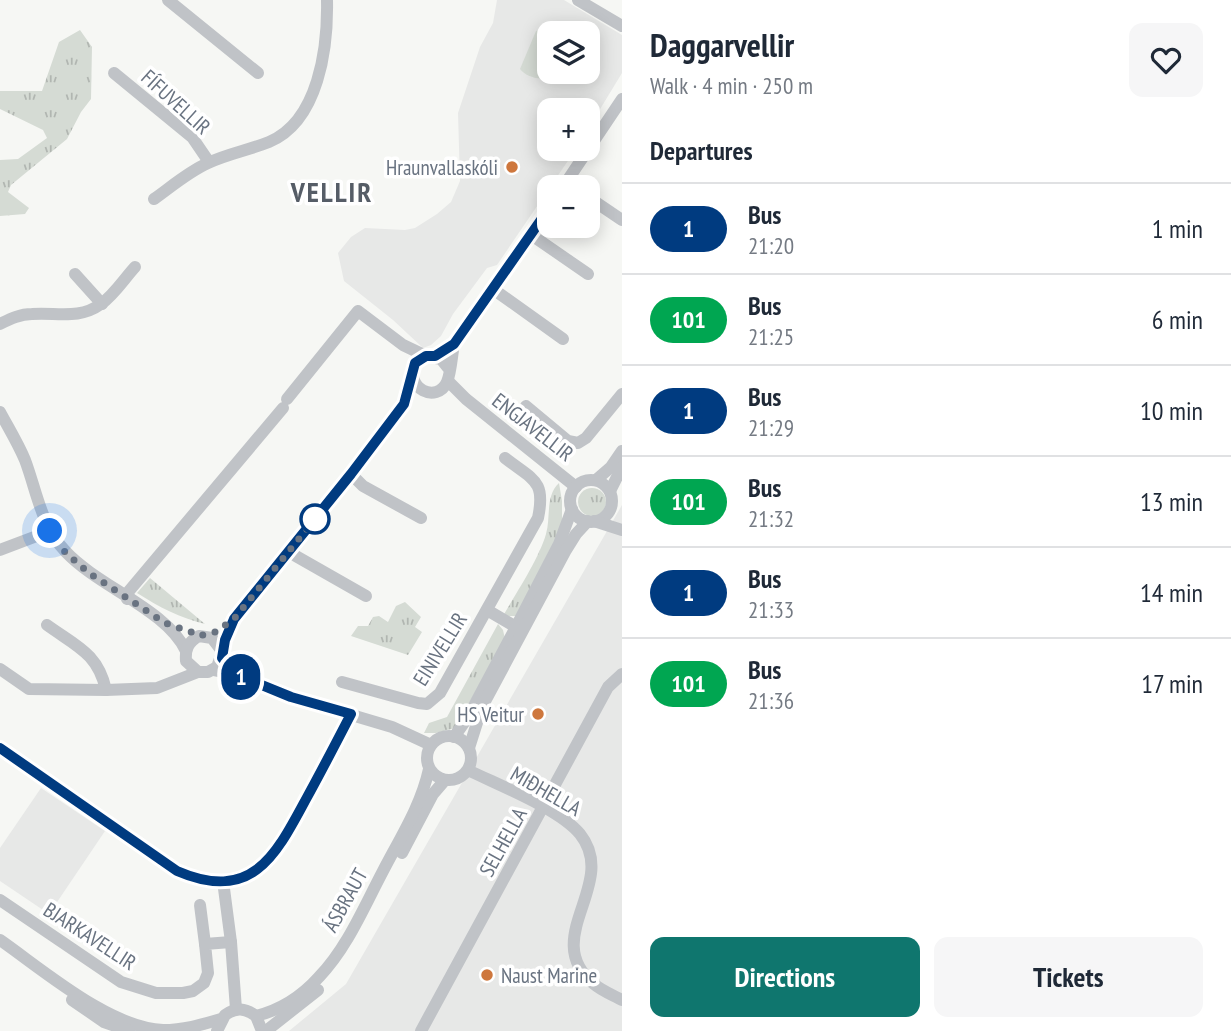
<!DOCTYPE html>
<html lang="en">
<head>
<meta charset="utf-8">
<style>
  body { margin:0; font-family:"PT Sans Narrow",sans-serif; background:#f6f6f7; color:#1f2937; height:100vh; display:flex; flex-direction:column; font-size:26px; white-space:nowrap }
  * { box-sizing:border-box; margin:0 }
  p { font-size:23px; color:#747a83 }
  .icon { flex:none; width:38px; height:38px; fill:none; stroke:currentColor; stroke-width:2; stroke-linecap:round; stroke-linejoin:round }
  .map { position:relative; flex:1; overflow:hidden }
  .sheet { display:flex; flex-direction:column; background:#fff; width:609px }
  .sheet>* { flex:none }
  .badge { padding:0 14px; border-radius:23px; font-size:24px; line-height:46px }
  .buttons { position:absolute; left:537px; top:21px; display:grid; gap:14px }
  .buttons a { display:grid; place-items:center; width:63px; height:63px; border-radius:14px; background:#fff; box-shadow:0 4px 18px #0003; font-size:35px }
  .you { position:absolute; width:35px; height:35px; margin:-18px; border:5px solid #fff; border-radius:50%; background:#1a73e8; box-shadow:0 0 0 10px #1a73e833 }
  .map>.badge { position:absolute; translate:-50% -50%; box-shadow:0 0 0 4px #fff }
  h2 { padding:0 28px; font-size:26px; line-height:63px }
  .round { display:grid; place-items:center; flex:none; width:74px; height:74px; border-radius:14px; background:#f6f6f7 }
  .overview { display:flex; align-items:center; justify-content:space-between; height:119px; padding:0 28px }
  h1 { font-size:33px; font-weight:700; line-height:52px }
  .action { display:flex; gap:14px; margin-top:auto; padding:14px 28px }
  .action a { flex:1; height:80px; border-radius:14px; background:#0f766e; color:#fff; font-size:28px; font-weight:700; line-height:80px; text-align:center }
  .action a+a { background:#f6f6f7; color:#1f2937 }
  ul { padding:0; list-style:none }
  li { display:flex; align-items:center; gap:21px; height:91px; padding:0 28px; border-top:2px solid #e0e1e3 }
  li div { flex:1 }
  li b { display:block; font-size:26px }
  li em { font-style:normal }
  li .badge { min-width:77px; font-weight:700; text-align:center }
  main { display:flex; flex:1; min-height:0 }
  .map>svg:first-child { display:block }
  .built { fill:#e7e8e7; fill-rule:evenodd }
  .grass { fill:url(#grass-tufts) }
  .green { fill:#d5dbd4 }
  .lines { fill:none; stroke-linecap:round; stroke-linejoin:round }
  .minor { stroke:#c0c3c7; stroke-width:12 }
  .line-casing { stroke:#fff; stroke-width:16 }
  .line { stroke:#003b80; stroke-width:10 }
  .walk { stroke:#697381; stroke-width:7; stroke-dasharray:0 12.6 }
  .poi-dot { fill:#ce773d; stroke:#fff; stroke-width:2.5 }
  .stop-dot { fill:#fff; stroke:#003b80; stroke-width:3.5 }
  .labels { text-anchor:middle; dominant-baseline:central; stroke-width:7; stroke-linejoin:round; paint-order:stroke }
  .street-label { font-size:21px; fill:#697381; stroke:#fff }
  .poi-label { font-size:21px; fill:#697381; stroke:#fff; text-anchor:end }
  .district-label { font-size:28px; font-weight:bold; letter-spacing:2px; fill:#565d67; stroke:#fff }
</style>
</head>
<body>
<main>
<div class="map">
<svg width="622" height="1031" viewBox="0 0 622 1031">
  <defs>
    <pattern id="grass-tufts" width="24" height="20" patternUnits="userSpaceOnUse" patternTransform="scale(1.75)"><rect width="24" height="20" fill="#d5dbd4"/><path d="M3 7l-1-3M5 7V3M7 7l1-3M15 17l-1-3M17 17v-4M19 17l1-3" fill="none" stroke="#b1b6b1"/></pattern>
  </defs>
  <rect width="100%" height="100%" fill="#f6f7f4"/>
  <g class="built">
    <path d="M497 0H564L622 35V73L588 129V110H550V149H576L497 265 487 268 453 314 441 336 431 345 423 348 393 320 344 281 338 253 351 237 365 228 405 230 415 228 437 214 451 202 460 181 458 113 480 47 493 23ZM550 33H588V72H550Z"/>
    <path d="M622 505V1031H289L346 984Z"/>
    <path d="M41 788 105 831 49 914 0 881V848Z"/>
  </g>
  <g class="grass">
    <path d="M80 30 92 47 91 99 81 112 67 139 11 185 8 192 29 208 25 214 0 216V160L18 159 47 138 43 130 0 109V91H42L59 42Z"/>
    <path d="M559 483 562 501V526L516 616H503C516 593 539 559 546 534 551 517 545 496 559 483Z"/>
    <circle cx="592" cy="502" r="14"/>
    <path d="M150 578 205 624C180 618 159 607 137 593Z"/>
    <path d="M405 602 421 617 415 627 422 632 408 655 351 636 358 626H368L373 617 379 616 388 622 396 606Z"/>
    <path d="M498 624 503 630 505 639 455 728 436 733H424L429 723 447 717Z"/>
  </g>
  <path class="green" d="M541 29 551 33 549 66 544 78C537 80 524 75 520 69L536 31Z"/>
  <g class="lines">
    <g class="minor">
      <path d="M168 0 258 73"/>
      <path d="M578 0 622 26"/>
      <path d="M114 73 192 137 209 162"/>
      <path d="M563 187 622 99"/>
      <path d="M588 197 622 220"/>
      <path d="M154 199C171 187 188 172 208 163 227 154 249 150 269 142 319 121 328 47 327 0"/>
      <path d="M530 234 588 274"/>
      <path d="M75 274 102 304"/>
      <path d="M493 289 563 339"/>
      <path d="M0 324C10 319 20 314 32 314 56 312 79 320 101 304 114 295 124 279 135 267"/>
      <path d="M435 356 454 344 550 206"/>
      <path d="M449 369 441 359 426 356 415 363C404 389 437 404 447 382 451 373 452 354 454 344"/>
      <path d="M448 381 466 399 576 487"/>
      <path d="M287 399 358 311 403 345 426 356"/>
      <path d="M526 406 568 441 578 443 586 438 622 394"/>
      <path d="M0 412C8 427 18 443 25 460 37 492 41 526 66 552 99 587 167 610 186 651"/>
      <path d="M351 474 363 486 421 518"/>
      <path d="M596 480 611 467 622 451"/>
      <circle cx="591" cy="501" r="21"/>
      <path d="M610 491 622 467"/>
      <path d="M594 521 622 530"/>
      <path d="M0 550 50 531"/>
      <path d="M287 551 366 596"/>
      <path d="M127 599 129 591 283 408"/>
      <path d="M487 610 516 627"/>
      <path d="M47 625C76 646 98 653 106 690"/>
      <path d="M222 651 212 638 199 636C188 642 185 649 186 661L198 672H208L217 667 234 619 351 474 403 405 412 378"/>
      <path d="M0 669 29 689 106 690 157 688 198 672"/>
      <path d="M213 670 237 675 291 697 392 727 431 745"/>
      <path d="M342 682 418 703 427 704 440 693 538 518C546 480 533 480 505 458"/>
      <circle cx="449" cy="758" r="22"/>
      <path d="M454 737 468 717 516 627 559 544 572 509"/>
      <path d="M0 748 177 871C250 902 275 857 305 801 321 772 336 743 351 714"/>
      <path d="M469 748 482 707 566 550 576 534 588 521"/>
      <path d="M468 770C498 785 560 809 580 834 620 884 538 938 594 984 602 991 613 995 622 1000"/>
      <path d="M402 853 433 794 445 780"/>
      <path d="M223 881 231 942 236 1009"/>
      <path d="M0 900 121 982 156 993H183L193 991 204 983 208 973 205 944 231 942"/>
      <path d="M200 905 205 944"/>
      <path d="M0 940C43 970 110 1028 163 1030 183 1030 201 1025 221 1019"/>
      <path d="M72 1000 104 1022 129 1031"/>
      <path d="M256 1016C280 1010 302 996 319 977 347 948 364 907 383 871 400 838 421 806 429 769"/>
      <path d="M217 1031 225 1015C236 1007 245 1008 256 1016L262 1031"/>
      <path d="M266 1031 318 990"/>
      <path d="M421 1031 608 687 622 674"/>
    </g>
  </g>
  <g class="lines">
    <g class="line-casing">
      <path id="line" d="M0 748 177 871C251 903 275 857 305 801 321 772 336 743 351 714L291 697 237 675 222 658 225 640 234 619 351 474 404 404 415 363 426 356H435L454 344 550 207"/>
    </g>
    <use href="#line" class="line"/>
    <path class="walk" d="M50 531 65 552 89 573 165 623 191 632 199 636 215 632 234 619 315 519"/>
  </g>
  <g class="poi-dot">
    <circle cx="512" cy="167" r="7"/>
    <circle cx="538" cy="714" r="7"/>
    <circle cx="487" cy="975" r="7"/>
  </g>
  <circle class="stop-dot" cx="315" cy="519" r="14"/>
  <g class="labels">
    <g class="street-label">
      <text transform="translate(176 102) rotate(42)">FÍFUVELLIR</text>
      <text transform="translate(533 427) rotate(38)">ENGJAVELLIR</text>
      <text transform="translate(440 649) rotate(-58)">EINIVELLIR</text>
      <text transform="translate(546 791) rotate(30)">MIÐHELLA</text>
      <text transform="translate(503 842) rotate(-61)">SELHELLA</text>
      <text transform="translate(345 900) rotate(-61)">ÁSBRAUT</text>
      <text transform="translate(90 936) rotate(33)">BJARKAVELLIR</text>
    </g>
    <g class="poi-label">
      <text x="498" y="167">Hraunvallaskóli</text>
      <text x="524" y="714">HS Veitur</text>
      <text x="501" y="975" text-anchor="start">Naust Marine</text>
    </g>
    <g class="district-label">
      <text x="332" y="191">VELLIR</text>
    </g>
  </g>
</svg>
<div class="buttons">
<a><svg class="icon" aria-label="layers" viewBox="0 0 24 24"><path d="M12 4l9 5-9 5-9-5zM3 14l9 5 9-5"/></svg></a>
<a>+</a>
<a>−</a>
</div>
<div class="you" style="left:50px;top:531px"></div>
<b class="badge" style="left:241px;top:677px;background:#003b80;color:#fff">1</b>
</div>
<section class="sheet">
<div class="overview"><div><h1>Daggarvellir</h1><p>Walk · 4 min · 250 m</p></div><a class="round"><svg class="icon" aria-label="heart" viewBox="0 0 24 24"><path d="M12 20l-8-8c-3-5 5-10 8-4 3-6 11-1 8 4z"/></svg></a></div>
<h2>Departures</h2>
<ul>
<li><span class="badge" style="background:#003b80;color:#fff">1</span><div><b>Bus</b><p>21:20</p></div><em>1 min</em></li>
<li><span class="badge" style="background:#00a651;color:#fff">101</span><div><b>Bus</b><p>21:25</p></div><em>6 min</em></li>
<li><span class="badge" style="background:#003b80;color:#fff">1</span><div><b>Bus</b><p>21:29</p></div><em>10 min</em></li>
<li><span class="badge" style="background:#00a651;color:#fff">101</span><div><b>Bus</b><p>21:32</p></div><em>13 min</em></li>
<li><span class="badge" style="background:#003b80;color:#fff">1</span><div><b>Bus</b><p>21:33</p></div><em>14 min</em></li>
<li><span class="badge" style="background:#00a651;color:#fff">101</span><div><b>Bus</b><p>21:36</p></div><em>17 min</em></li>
</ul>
<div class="action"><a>Directions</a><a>Tickets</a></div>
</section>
</main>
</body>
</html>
